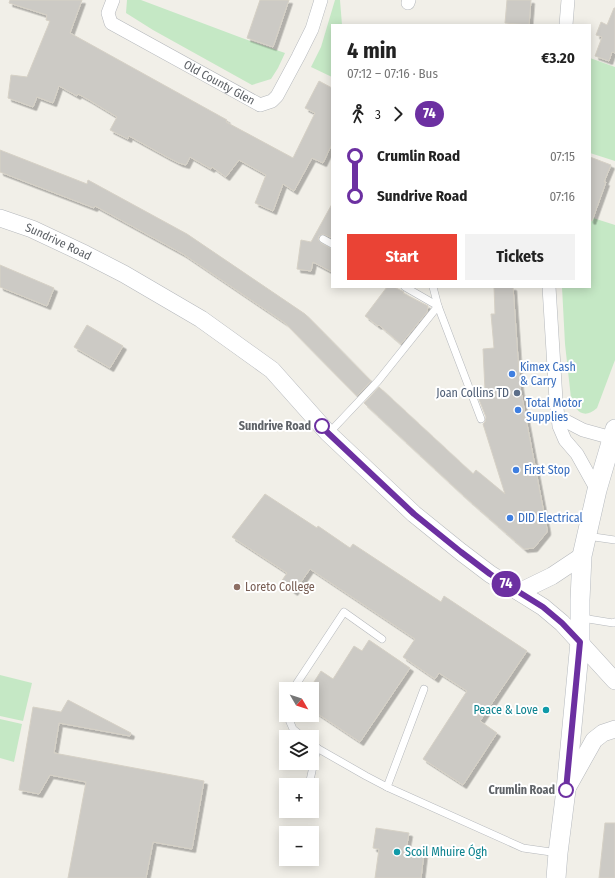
<!DOCTYPE html>
<html lang="en">
<head>
<meta charset="utf-8">
<style>
  body { margin:0; font-family:"Fira Sans Condensed",sans-serif; background:#f2f2f2; color:#222; height:100vh; display:flex; flex-direction:column; font-size:15px; white-space:nowrap }
  * { box-sizing:border-box; margin:0 }
  p { font-size:13px; color:#767676 }
  .icon { flex:none; width:22px; height:22px; fill:none; stroke:currentColor; stroke-width:2; stroke-linecap:round; stroke-linejoin:round }
  .map { position:relative; flex:1; overflow:hidden }
  .drawer { position:absolute; left:331px; top:24px; width:260px; height:264px; display:flex; flex-direction:column; background:#fff; border-radius:0px; box-shadow:0 2px 10px #0003 }
  .drawer>* { flex:none }
  .badge { padding:0 8px; border-radius:13px; font-size:14px; line-height:26px }
  .needle { width:26px; rotate:129deg }
  .controls { position:absolute; left:279px; top:682px; display:grid; gap:8px }
  .controls a { display:grid; place-items:center; width:40px; height:40px; border-radius:0px; background:#fff; box-shadow:0 2px 10px #0003; font-size:20px }
  .map>.badge { position:absolute; translate:-50% -50%; box-shadow:0 0 0 2px #fff }
  .legs { display:flex; align-items:center; gap:6px; height:44px; padding:0 16px; font-size:13px }
  .legs p { margin-inline-start:auto }
  .head { display:flex; align-items:center; justify-content:space-between; height:68px; padding:0 16px }
  h1 { font-size:22px; font-weight:700; line-height:30px }
  .button { display:flex; gap:8px; margin-top:auto; padding:8px 16px }
  .button a { flex:1; height:46px; border-radius:0px; background:#ea4335; color:#fff; font-size:16px; font-weight:700; line-height:46px; text-align:center }
  .button a+a { background:#f2f2f2; color:#222 }
  ul { padding:0 16px; list-style:none }
  li { display:flex; align-items:center; gap:14px; height:40px; font-size:15px }
  li i { display:grid; place-items:center; width:6px; height:100%; margin:0 5px; background:currentColor }
  li i::after { content:''; width:10px; height:10px; margin:-5px; border:3px solid; border-radius:50%; background:#fff }
  li p { margin-inline-start:auto }
  li:first-child i { background:linear-gradient(#0000 50%,currentColor 0) }
  li:last-child i { background:linear-gradient(currentColor 50%,#0000 0) }
  .map>svg:first-child { display:block }
  .green { fill:#c5e8c5 }
  .building { fill:#cccac5; stroke:#d6d1c6; filter:url(#shadow) }
  .lines { fill:none; stroke-linecap:round; stroke-linejoin:round }
  .service-casing { stroke:#b5b8bc; stroke-width:8 }
  .minor-casing { stroke:#b5b8bc; stroke-width:14 }
  .tertiary-casing { stroke:#b5b8bc; stroke-width:18 }
  .secondary-casing { stroke:#b6babf; stroke-width:20 }
  .service { stroke:#fff; stroke-width:7 }
  .minor { stroke:#fff; stroke-width:13 }
  .tertiary { stroke:#fff; stroke-width:17 }
  .secondary { stroke:#fff; stroke-width:19 }
  .line-1-casing { stroke:#fff; stroke-width:9 }
  .line-1 { stroke:#6c30a1; stroke-width:6 }
  .shop-dot { fill:#3f7fe0; stroke:#fff; stroke-width:1.5 }
  .service-dot { fill:#5c6f8a; stroke:#fff; stroke-width:1.5 }
  .stop-1-dot { fill:#fff; stroke:#6c30a1; stroke-width:2 }
  .education-dot { fill:#8d6e63; stroke:#fff; stroke-width:1.5 }
  .culture-dot { fill:#0f9aa8; stroke:#fff; stroke-width:1.5 }
  .labels { text-anchor:middle; dominant-baseline:central; stroke-width:4; stroke-linejoin:round; paint-order:stroke }
  .street-label { font-size:12px; fill:#5f6368; stroke:#fff }
  .shop-label { font-size:12px; fill:#366cbe; stroke:#fff; text-anchor:start }
  .service-label { font-size:12px; fill:#4e5e75; stroke:#fff; text-anchor:end }
  .stop-label { font-size:12px; font-weight:bold; fill:#5f6368; stroke:#fff; text-anchor:end }
  .education-label { font-size:12px; fill:#785e54; stroke:#fff; text-anchor:start }
  .culture-label { font-size:12px; fill:#0d838f; stroke:#fff; text-anchor:end }
</style>
</head>
<body>
<div class="map">
<svg width="615" height="878" viewBox="0 0 615 878">
  <defs>
    <filter id="shadow"><feDropShadow dx="3.5" dy="3.5" stdDeviation="0" flood-color="#0004"/></filter>
  </defs>
  <rect width="100%" height="100%" fill="#f1efe8"/>
  <g class="green">
    <path d="M127 0H141L242 38 285 53 278 68 271 79 252 85 153 30 126 13Z"/>
    <path d="M335 0H340L342 25H332V77L311 67 321 47Z"/>
    <path d="M590 58 615 67V161L590 153Z"/>
    <path d="M590 217 615 225V360L597 408C584 420 575 411 571 398L565 344 562 287H590Z"/>
    <path d="M0 675 32 683 23 721 0 716Z"/>
    <path d="M0 719 22 724 14 762 0 758Z"/>
  </g>
  <g class="building">
    <path d="M10 0H82L70 33 227 120 226 122 293 158 315 113 305 108 319 81 332 88V144L323 163 312 158 294 191 283 184 273 211 255 203 266 175 239 160 226 177 212 167 211 169 190 157 186 165 179 163 167 157 129 136 128 139 110 130 117 117 89 100 78 94 77 96 59 86 53 103 37 97 33 107 8 98 11 75 27 77 50 21 46 20 47 15 9 3Z"/>
    <path d="M260 0H289L273 47 247 38Z"/>
    <path d="M507 0H531L529 25 505 23Z"/>
    <path d="M614 8H615V53L612 52 609 61 595 56 602 37 596 35 601 22 607 25Z"/>
    <path d="M0 150 87 184 88 180 187 234 305 314 371 381 357 396 285 323 183 254 95 206 94 208 0 172Z"/>
    <path d="M590 157 611 165 604 182H606L592 221 590 220Z"/>
    <path d="M332 204V238L323 234 319 236 318 239 319 241 321 243 332 249V272L313 262 311 271 297 269 301 240 311 242Z"/>
    <path d="M0 265 54 288 47 306 0 287Z"/>
    <path d="M387 287H394L404 292 403 293 428 306 427 312 401 344 379 325 378 326 365 316Z"/>
    <path d="M494 287H513L520 387 547 529V532L534 548 524 549 463 495 364 403 379 387 473 474 476 470 505 494 483 424 485 422 486 417 476 392 485 390 483 349 494 348 491 314H495Z"/>
    <path d="M87 325 123 346 110 368 74 347Z"/>
    <path d="M265 494 317 528 318 526 350 548 353 544 441 602 444 596 527 651 480 721 497 733 463 785 423 759 467 691 439 673 435 679 403 657 415 639 310 569 294 592 281 582 287 573 232 537Z"/>
    <path d="M369 640 410 668 360 742 312 710V685L321 671 333 679 354 646 362 651Z"/>
    <path d="M68 700 131 733 130 736 59 723 54 753 204 781 192 849 153 842 146 878H68L86 782 50 775 39 794 19 790 33 707 61 712Z"/>
    <path d="M605 823H615V878H599Z"/>
    <path d="M376 828 409 833 406 850 424 853 421 878H375L379 849 373 848Z"/>
  </g>
  <g class="lines">
    <g class="service-casing">
      <g id="service">
        <path d="M323 239 332 244"/>
        <path d="M433 287 438 306 481 419"/>
        <path d="M329 433 378 381 438 306 405 287"/>
        <path d="M587 536 615 540"/>
        <path d="M582 618 613 623 615 622"/>
        <path d="M293 689 344 612 382 639"/>
        <path d="M424 689 387 787 523 848 558 853"/>
        <path d="M286 704 285 709 286 712"/>
        <path d="M287 715 293 729 303 737"/>
        <path d="M312 744 317 748 366 776 387 787"/>
        <path d="M309 785 317 748"/>
      </g>
    </g>
    <g class="minor-casing">
      <g id="minor">
        <path id="s1" d="M113 0 108 13 111 23 260 105 272 101 277 96 298 57 312 29 321 0"/>
        <path d="M408 3 409 0"/>
        <path d="M566 25 568 0"/>
        <path d="M549 287 556 400 559 426 565 440 577 454 597 490"/>
        <path d="M558 417 583 430 612 438"/>
      </g>
    </g>
    <g class="tertiary-casing">
      <g id="tertiary">
        <path id="s2" d="M0 218 32 229 85 254 124 274 201 319 272 370 328 433 414 514 461 552 490 574 543 607 562 623 615 681"/>
        <path d="M519 592 552 576 582 556"/>
        <path d="M566 790 594 740 603 733 615 729"/>
      </g>
    </g>
    <g class="secondary-casing">
      <path id="secondary" d="M556 878 558 853 566 790 580 642V600L582 556 597 490 615 429"/>
    </g>
    <use href="#service" class="service"/>
    <use href="#minor" class="minor"/>
    <use href="#tertiary" class="tertiary"/>
    <use href="#secondary" class="secondary"/>
  </g>
  <g class="lines">
    <g class="line-1-casing">
      <path id="line-1" d="M322 426 328 433 414 514 461 552 490 574 543 607 562 623 580 642 566 790"/>
    </g>
    <use href="#line-1" class="line-1"/>
  </g>
  <g class="shop-dot">
    <circle cx="512" cy="374" r="4"/>
    <circle cx="518" cy="410" r="4"/>
    <circle cx="516" cy="470" r="4"/>
    <circle cx="510" cy="518" r="4"/>
  </g>
  <circle class="service-dot" cx="517" cy="393" r="4"/>
  <g class="stop-1-dot">
    <circle cx="322" cy="426" r="7"/>
    <circle cx="566" cy="790" r="7"/>
  </g>
  <circle class="education-dot" cx="237" cy="587" r="4"/>
  <g class="culture-dot">
    <circle cx="546" cy="710" r="4"/>
    <circle cx="397" cy="852" r="4"/>
  </g>
  <g class="labels">
    <g class="street-label">
      <text stroke="none"><textPath href="#s1" startOffset="148">Old County Glen</textPath></text>
      <text stroke="none"><textPath href="#s2" startOffset="63">Sundrive Road</textPath></text>
    </g>
    <g class="shop-label">
      <text x="520" y="367">Kimex Cash<tspan x="520" dy="14">&amp; Carry</tspan></text>
      <text x="526" y="403">Total Motor<tspan x="526" dy="14">Supplies</tspan></text>
      <text x="524" y="470">First Stop</text>
      <text x="518" y="518">DID Electrical</text>
    </g>
    <g class="service-label">
      <text x="509" y="393">Joan Collins TD</text>
    </g>
    <g class="stop-label">
      <text x="311" y="426">Sundrive Road</text>
      <text x="555" y="790">Crumlin Road</text>
    </g>
    <g class="education-label">
      <text x="245" y="587">Loreto College</text>
    </g>
    <g class="culture-label">
      <text x="538" y="710">Peace &amp; Love</text>
      <text x="405" y="852" text-anchor="start">Scoil Mhuire Ógh</text>
    </g>
  </g>
</svg>
<div class="controls">
<a><svg class="needle" viewBox="-14 -14 28 28"><path d="M0-13l5 13h-10z" fill="#e53935"/><path d="M0 13l5-13h-10z" fill="#767676"/></svg></a>
<a><svg class="icon" aria-label="layers" viewBox="0 0 24 24"><path d="M12 4l9 5-9 5-9-5zM3 14l9 5 9-5"/></svg></a>
<a>+</a>
<a>−</a>
</div>
<b class="badge" style="left:506px;top:584px;background:#6c30a1;color:#fff">74</b>
<section class="drawer">
<div class="head"><div><h1>4 min</h1><p>07:12 – 07:16 · Bus</p></div><b>€3.20</b></div>
<div class="legs"><svg class="icon" aria-label="walk" viewBox="0 0 24 24"><circle cx="13" cy="4" r="2"/><path d="M13 8l-2 6 4 7M11 14l-3 7M7 12l3-4h3l4 4"/></svg>3<svg class="icon" aria-label="forward" viewBox="0 0 24 24"><path d="M9 5l7 7-7 7"/></svg><b class="badge" style="background:#6c30a1;color:#fff">74</b></div>
<ul>
<li><i style="color:#6c30a1"></i><b>Crumlin Road</b><p>07:15</p></li>
<li><i style="color:#6c30a1"></i><b>Sundrive Road</b><p>07:16</p></li>
</ul>
<div class="button"><a>Start</a><a>Tickets</a></div>
</section>
</div>
</body>
</html>
